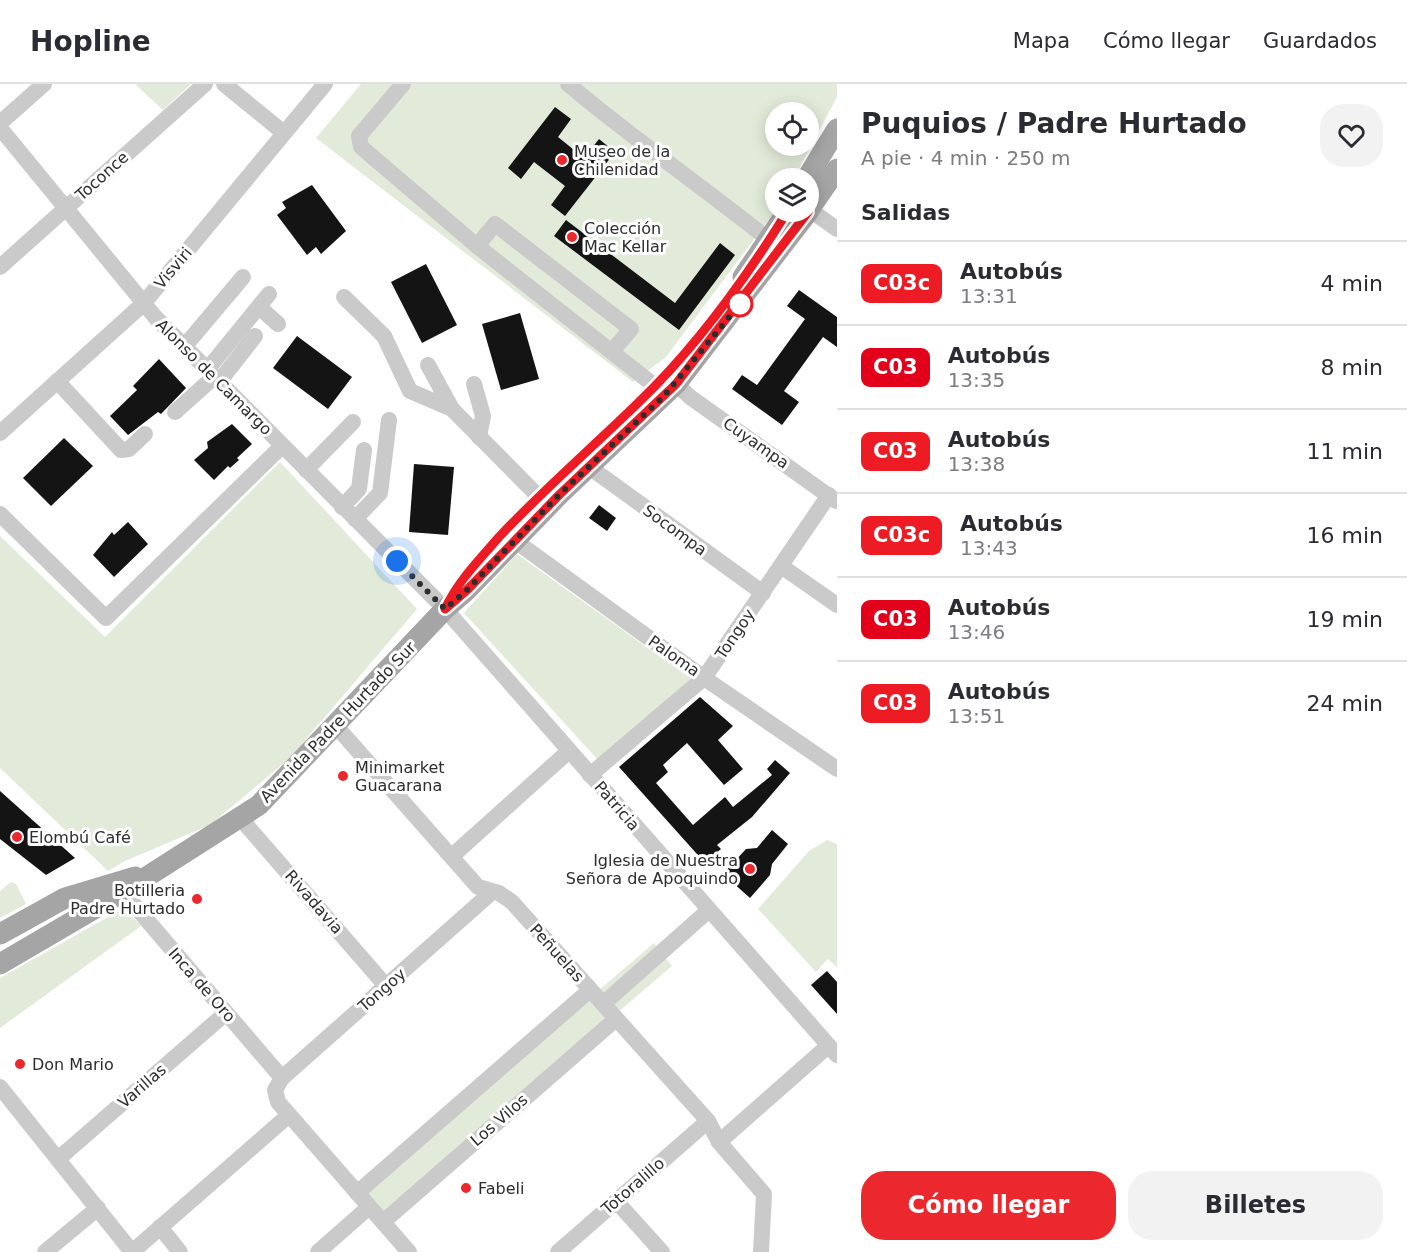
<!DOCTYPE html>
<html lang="es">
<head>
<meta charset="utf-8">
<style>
  body { margin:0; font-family:"DejaVu Sans",sans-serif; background:#f2f2f3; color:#2b2b33; height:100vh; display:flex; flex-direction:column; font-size:22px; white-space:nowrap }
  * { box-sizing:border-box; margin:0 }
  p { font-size:20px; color:#7c7c81 }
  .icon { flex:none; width:33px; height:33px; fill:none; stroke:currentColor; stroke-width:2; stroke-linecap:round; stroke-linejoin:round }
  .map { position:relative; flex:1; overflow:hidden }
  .side { display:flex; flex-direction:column; background:#fff; width:570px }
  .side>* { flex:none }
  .badge { padding:0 12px; border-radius:9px; font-size:21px; line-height:39px }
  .controls { position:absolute; left:765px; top:18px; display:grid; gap:12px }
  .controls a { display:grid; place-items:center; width:54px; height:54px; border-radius:50%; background:#fff; box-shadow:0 3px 15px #0003; font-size:30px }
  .you { position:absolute; width:30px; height:30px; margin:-15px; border:4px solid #fff; border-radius:50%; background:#1a73e8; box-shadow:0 0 0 9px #1a73e833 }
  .map>.badge { position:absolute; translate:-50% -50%; box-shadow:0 0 0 3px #fff }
  h2 { padding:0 24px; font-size:22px; line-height:54px }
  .round { display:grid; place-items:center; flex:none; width:63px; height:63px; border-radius:24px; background:#f2f2f3 }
  .summary { display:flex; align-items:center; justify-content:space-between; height:102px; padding:0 24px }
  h1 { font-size:28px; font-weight:700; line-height:45px }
  .primary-button { display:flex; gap:12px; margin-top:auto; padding:12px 24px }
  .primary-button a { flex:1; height:69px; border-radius:24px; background:#eb282d; color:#fff; font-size:24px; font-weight:700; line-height:69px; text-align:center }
  .primary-button a+a { background:#f2f2f3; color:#2b2b33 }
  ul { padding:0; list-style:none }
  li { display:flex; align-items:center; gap:18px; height:84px; padding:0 24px; border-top:2px solid #e1e1e2 }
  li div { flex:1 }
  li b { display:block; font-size:22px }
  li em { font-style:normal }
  li .badge { min-width:66px; font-weight:700; text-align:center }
  header { display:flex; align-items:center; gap:36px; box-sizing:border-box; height:84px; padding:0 30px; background:#fff; border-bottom:2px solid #e1e1e2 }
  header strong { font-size:28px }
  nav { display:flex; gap:33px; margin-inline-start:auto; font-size:21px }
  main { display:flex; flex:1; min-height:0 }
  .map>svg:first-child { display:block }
  .green { fill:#e2ebd9; fill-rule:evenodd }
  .building { fill:#141414 }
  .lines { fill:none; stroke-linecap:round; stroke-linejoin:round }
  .minor { stroke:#cacaca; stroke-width:16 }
  .major { stroke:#a5a5a5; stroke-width:21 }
  .line-casing { stroke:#fff; stroke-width:14 }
  .line { stroke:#ed1c24; stroke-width:9 }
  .walk { stroke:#2d2d2d; stroke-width:6; stroke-dasharray:0 10.8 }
  .poi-dot { fill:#eb282d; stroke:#fff; stroke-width:2 }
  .stop-dot { fill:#fff; stroke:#ed1c24; stroke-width:3 }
  .labels { text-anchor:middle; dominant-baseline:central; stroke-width:6; stroke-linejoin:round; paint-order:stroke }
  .poi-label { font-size:16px; fill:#2d2d2d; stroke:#fff; text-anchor:start }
  .street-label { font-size:16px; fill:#2d2d2d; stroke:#fff }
</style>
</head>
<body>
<header>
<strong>Hopline</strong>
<nav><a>Mapa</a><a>Cómo llegar</a><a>Guardados</a></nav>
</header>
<main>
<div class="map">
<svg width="837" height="1168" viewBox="0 0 837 1168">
  <rect width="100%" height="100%" fill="#fff"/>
  <g class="green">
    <path d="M135 0H191L163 26Z"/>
    <path d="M361 0H837V13L794 94H776L775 127 666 273 633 298 316 54ZM776 28H808V62H776Z"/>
    <path d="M280 378 417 525 290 674 210 741 125 777 108 787 0 684V452L105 553Z"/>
    <path d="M517 470 691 595 599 677 464 529Z"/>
    <path d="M827 756 837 760V883L828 875 816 888 758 825 809 767Z"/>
    <path d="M11 798 16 800 26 820 0 834V807Z"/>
    <path d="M124 824 141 842 0 944V894Z"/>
    <path d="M654 859 672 882 383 1129 362 1109Z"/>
  </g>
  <g class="building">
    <path d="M555 23 571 35 558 53 584 74 599 55 615 68 565 132 551 121 565 102 534 78 521 95 508 84Z"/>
    <path d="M312 101 346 147 321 170 316 163 307 171 277 131 286 124 282 118Z"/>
    <path d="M566 136 675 219 720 159 735 171 679 246 554 152Z"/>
    <path d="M426 180 457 241 422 259 391 198Z"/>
    <path d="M799 206 837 233V263L823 253 784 307 799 318 782 341 732 305 742 291 757 301 805 235 787 222Z"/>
    <path d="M520 229 539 295 501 306 482 240Z"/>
    <path d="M297 252 352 293 328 325 273 284Z"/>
    <path d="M159 275 186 304 161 330 158 328 128 351 110 332 137 306 133 302Z"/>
    <path d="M232 340 252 360 237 374 239 376 230 384 228 382 214 396 194 376 208 364 207 358Z"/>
    <path d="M64 354 93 382 51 422 23 394Z"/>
    <path d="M414 380 454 383 448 451 409 448Z"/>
    <path d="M599 421 616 434 607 447 589 434Z"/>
    <path d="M128 438 148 460 114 493 93 471 112 448 114 451Z"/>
    <path d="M700 613 733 642 718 656 743 685 724 701 687 659 663 681 668 688 656 699 693 741 725 713 733 723 772 691 767 685 775 676 790 689 752 733 717 761 721 765 705 779 619 683Z"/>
    <path d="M0 707 75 774 46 791 0 755Z"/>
    <path d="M772 746 788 760 772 780 770 791 750 814 723 790 746 765 757 764Z"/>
    <path d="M827 887 837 898V930L811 901Z"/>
  </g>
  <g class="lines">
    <g class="minor">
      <path d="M224 0 284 49"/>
      <path d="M403 0 359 52 361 63 477 162 655 302"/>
      <path d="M568 0C633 55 703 103 769 156"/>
      <path d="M0 39 44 0"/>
      <path d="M0 44 156 234 445 525 837 971"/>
      <path d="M810 126 837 145"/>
      <path d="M477 162 495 140 631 245 613 266"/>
      <path d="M0 183 205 0"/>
      <path d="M344 213 384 252 410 307 452 325 538 412"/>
      <path d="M259 223 278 240"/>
      <path d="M184 263 243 193"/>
      <path d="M428 281 452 325"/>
      <path d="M207 286 269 210"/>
      <path d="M57 297 121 366 129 365 145 350"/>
      <path d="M219 298 255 252"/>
      <path d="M474 300 483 332 479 353"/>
      <path d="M676 300 690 313 836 417"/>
      <path d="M175 328 214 293"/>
      <path d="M0 349 143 220 325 0"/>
      <path d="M588 382 763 509"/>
      <path d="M306 386 353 338"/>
      <path d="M342 423 359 405 364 366"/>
      <path d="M0 430 106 534 282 362"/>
      <path d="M355 435 380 409 389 336"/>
      <path d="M514 456 704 594 837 685"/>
      <path d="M781 482 837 521"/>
      <path d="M336 642 478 803 499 809 512 818 708 1037 719 1058 764 1110 761 1168"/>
      <path d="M590 691 704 594 829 411"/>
      <path d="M241 735 386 902"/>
      <path d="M452 772 569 667"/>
      <path d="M123 808 282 994"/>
      <path d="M603 920 709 826"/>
      <path d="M0 1003 132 1168"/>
      <path d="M719 1058 828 962"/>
      <path d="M58 1075 226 929"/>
      <path d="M357 1109 590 906"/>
      <path d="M616 1117 662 1168"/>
      <path d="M383 1138 616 935"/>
      <path d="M160 1143 180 1168"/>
      <path d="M45 1168 98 1124"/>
      <path d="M132 1168 289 1031"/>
      <path d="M318 1168 369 1123"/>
      <path d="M409 1168 278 1018 275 1006 282 994 492 808"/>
      <path d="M558 1168 708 1037"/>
    </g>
    <g class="major">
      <path d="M807 94 837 45"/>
      <path d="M808 127 837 85"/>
      <path d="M743 193 787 128"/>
      <path d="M0 850 65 814 135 793"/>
      <path d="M0 880 123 808 259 721 445 525 467 506 559 411 676 300 808 128"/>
    </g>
  </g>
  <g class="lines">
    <g class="line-casing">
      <path id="line" d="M787 128C746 194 696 263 640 317 593 363 544 405 499 453 479 476 458 497 445 525L467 506 559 411 676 300 808 128"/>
    </g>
    <use href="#line" class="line"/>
    <path class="walk" d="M397 477 445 525 467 506 559 411 664 312 740 220"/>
  </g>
  <g class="poi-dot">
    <circle cx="562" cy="76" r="6"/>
    <circle cx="572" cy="153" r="6"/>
    <circle cx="343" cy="692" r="6"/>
    <circle cx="17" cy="753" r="6"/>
    <circle cx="750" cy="785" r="6"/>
    <circle cx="197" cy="815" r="6"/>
    <circle cx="20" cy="980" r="6"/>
    <circle cx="466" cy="1104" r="6"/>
  </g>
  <circle class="stop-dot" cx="740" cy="220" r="12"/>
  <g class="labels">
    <g class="poi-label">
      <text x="574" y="67">Museo de la<tspan x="574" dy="18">Chilenidad</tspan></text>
      <text x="584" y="144">Colección<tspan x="584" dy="18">Mac Kellar</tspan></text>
      <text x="355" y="683">Minimarket<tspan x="355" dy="18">Guacarana</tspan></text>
      <text x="29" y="753">Elombú Café</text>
      <text x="738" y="776" text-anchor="end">Iglesia de Nuestra<tspan x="738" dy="18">Señora de Apoquindo</tspan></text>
      <text x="185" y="806" text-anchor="end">Botilleria<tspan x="185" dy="18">Padre Hurtado</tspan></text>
      <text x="32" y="980">Don Mario</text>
      <text x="478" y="1104">Fabeli</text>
    </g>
    <g class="street-label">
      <text transform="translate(102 92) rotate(-42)">Toconce</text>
      <text transform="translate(173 184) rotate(-50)">Visviri</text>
      <text transform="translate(214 293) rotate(45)">Alonso de Camargo</text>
      <text transform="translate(756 359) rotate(35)">Cuyampa</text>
      <text transform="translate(675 446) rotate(36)">Socompa</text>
      <text transform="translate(735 550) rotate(-56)">Tongoy</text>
      <text transform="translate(674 572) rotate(35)">Paloma</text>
      <text transform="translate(338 638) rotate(-46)">Avenida Padre Hurtado Sur</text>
      <text transform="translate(617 722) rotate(49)">Patricia</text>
      <text transform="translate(314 818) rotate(49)">Rivadavia</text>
      <text transform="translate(557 869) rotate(48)">Peñuelas</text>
      <text transform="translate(202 901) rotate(49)">Inca de Oro</text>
      <text transform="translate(382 906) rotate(-41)">Tongoy</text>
      <text transform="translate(142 1002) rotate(-41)">Varillas</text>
      <text transform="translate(499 1036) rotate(-41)">Los Vilos</text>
      <text transform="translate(633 1102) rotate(-41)">Totoralillo</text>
    </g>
  </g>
</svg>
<div class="controls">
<a><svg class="icon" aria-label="locate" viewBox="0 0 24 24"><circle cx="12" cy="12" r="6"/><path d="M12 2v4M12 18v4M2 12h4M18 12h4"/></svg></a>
<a><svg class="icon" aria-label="layers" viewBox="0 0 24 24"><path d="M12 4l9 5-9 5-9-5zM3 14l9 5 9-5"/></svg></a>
</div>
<div class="you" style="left:397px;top:477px"></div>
</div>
<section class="side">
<div class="summary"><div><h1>Puquios / Padre Hurtado</h1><p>A pie · 4 min · 250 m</p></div><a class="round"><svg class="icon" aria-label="heart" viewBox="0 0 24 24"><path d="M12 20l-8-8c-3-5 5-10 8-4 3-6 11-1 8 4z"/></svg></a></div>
<h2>Salidas</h2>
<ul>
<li><span class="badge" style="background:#ed1c24;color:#fff">C03c</span><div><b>Autobús</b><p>13:31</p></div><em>4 min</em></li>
<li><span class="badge" style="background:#e2001a;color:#fff">C03</span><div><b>Autobús</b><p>13:35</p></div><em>8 min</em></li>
<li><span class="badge" style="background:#ed1c24;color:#fff">C03</span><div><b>Autobús</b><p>13:38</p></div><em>11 min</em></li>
<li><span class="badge" style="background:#ed1c24;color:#fff">C03c</span><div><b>Autobús</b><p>13:43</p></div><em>16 min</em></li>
<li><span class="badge" style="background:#e2001a;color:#fff">C03</span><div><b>Autobús</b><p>13:46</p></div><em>19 min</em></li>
<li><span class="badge" style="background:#ed1c24;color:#fff">C03</span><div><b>Autobús</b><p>13:51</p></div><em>24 min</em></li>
</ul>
<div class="primary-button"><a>Cómo llegar</a><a>Billetes</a></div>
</section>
</main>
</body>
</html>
